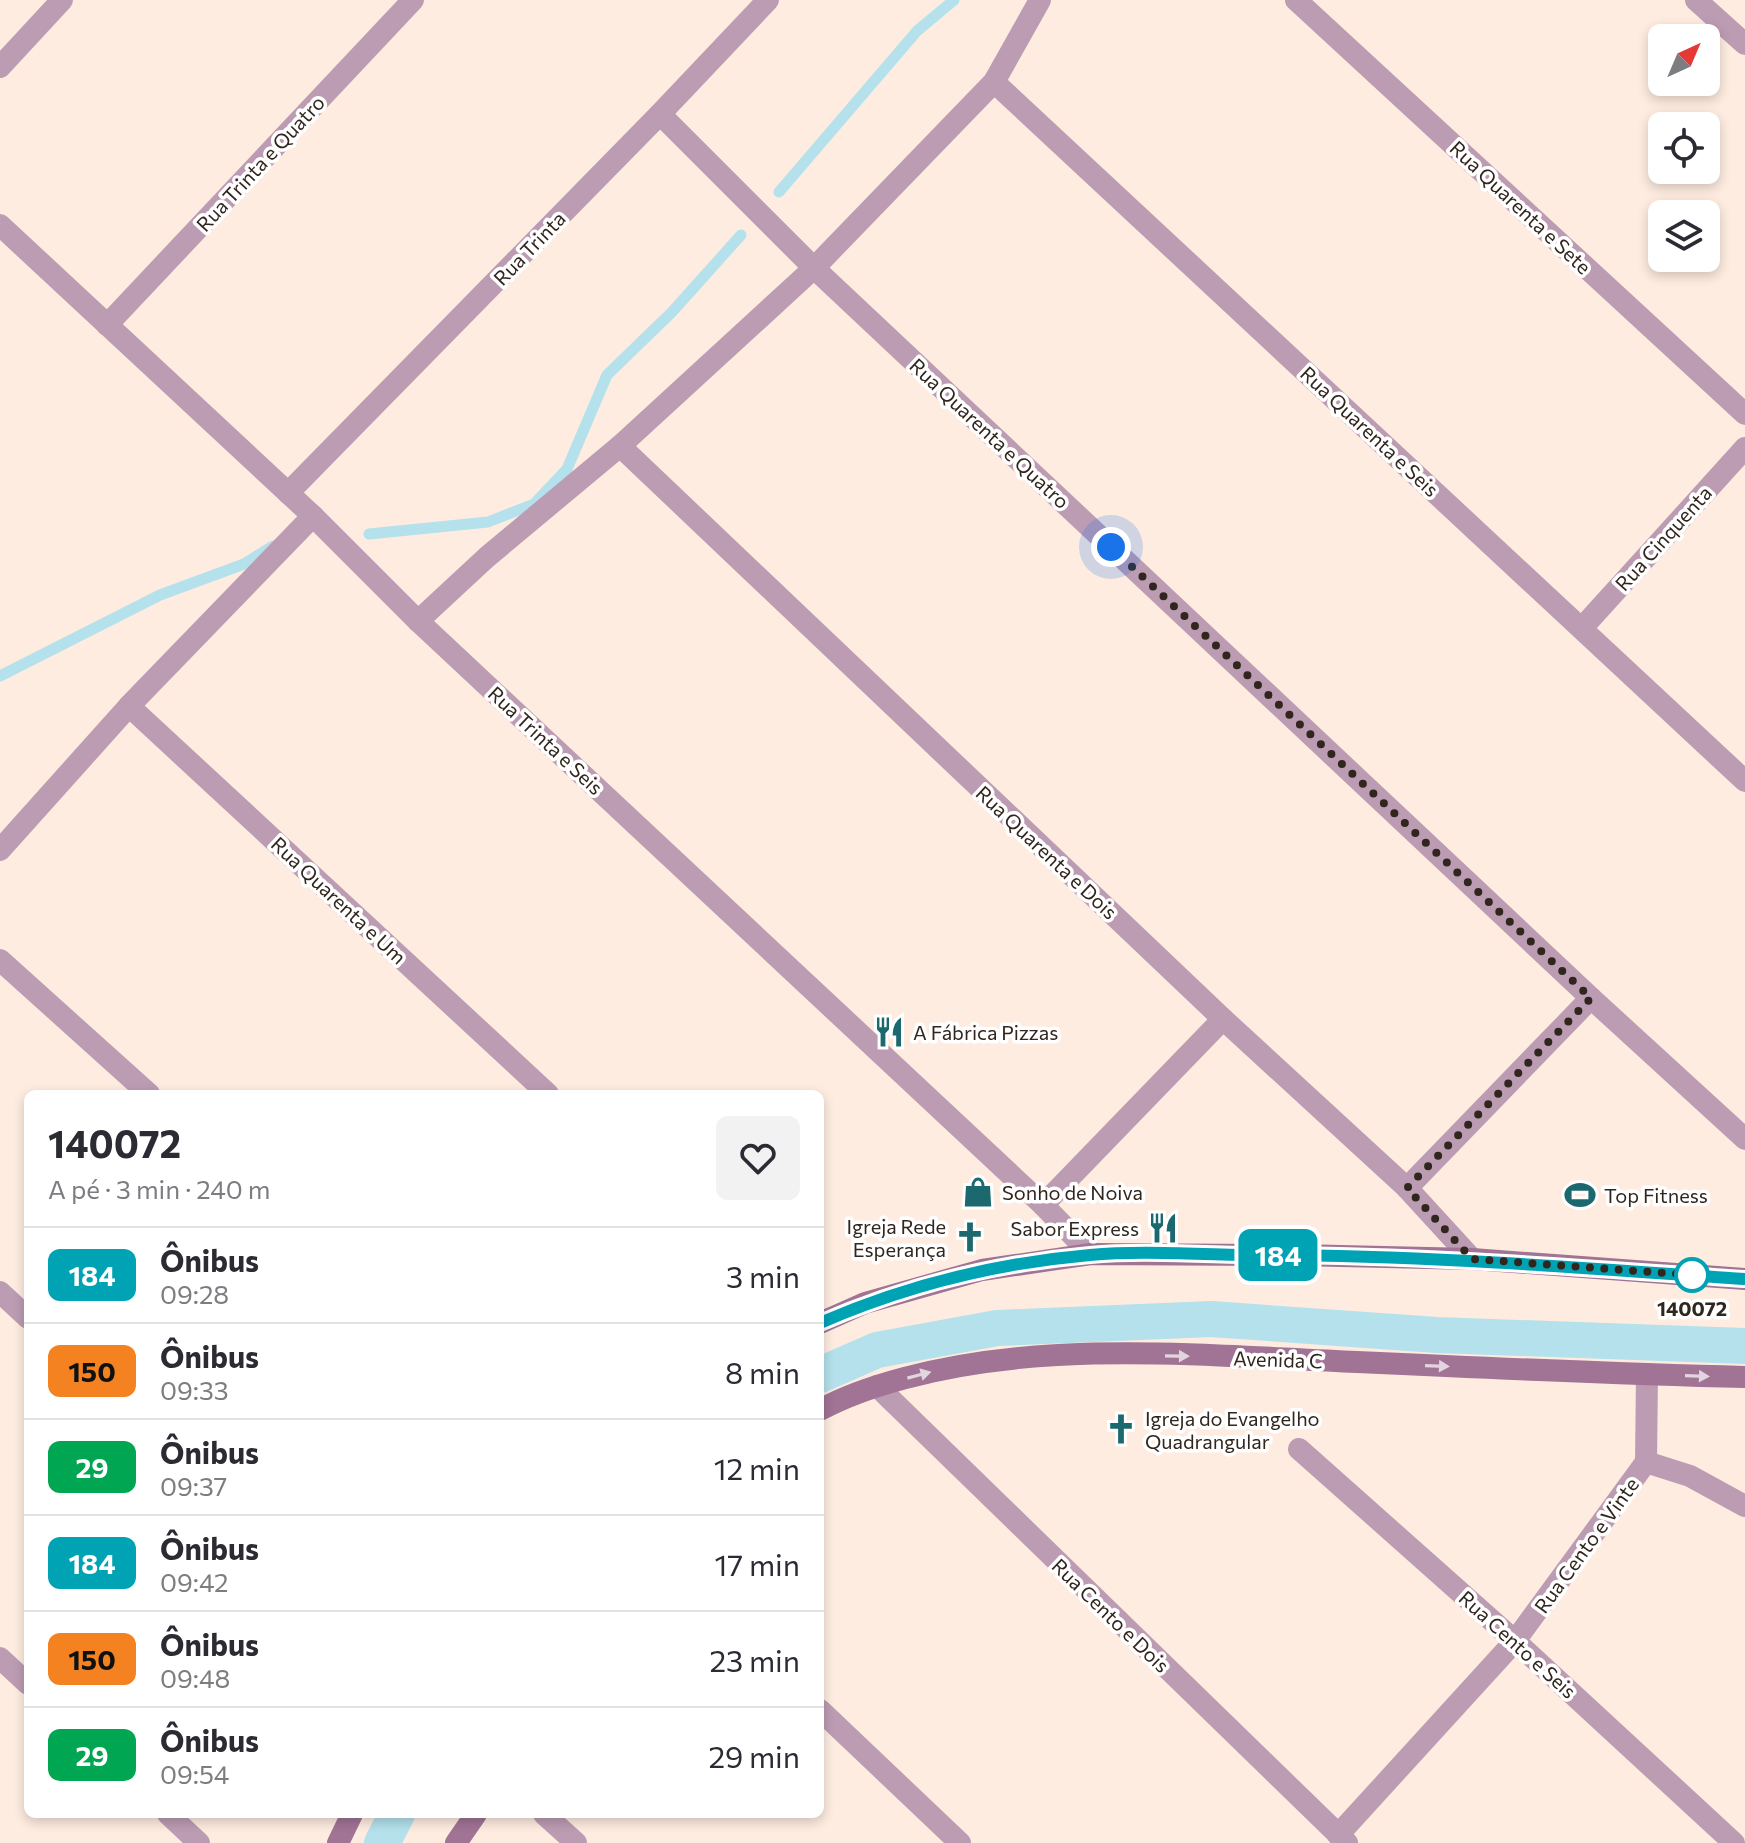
<!DOCTYPE html>
<html lang="pt">
<head>
<meta charset="utf-8">
<style>
  body { margin:0; font-family:Commissioner,sans-serif; background:#f2f2f3; color:#2b2b33; height:100vh; display:flex; flex-direction:column; font-size:30px; white-space:nowrap }
  * { box-sizing:border-box; margin:0 }
  p { font-size:26px; color:#7c7c81 }
  .icon { flex:none; width:44px; height:44px; fill:none; stroke:currentColor; stroke-width:2; stroke-linecap:round; stroke-linejoin:round }
  .map { position:relative; flex:1; overflow:hidden }
  .panel { position:absolute; left:24px; top:1090px; width:800px; height:728px; display:flex; flex-direction:column; background:#fff; border-radius:12px; box-shadow:0 4px 12px #0003 }
  .panel>* { flex:none }
  .badge { padding:0 16px; border-radius:12px; font-size:28px; line-height:52px }
  .needle { width:52px; rotate:44deg }
  .tools { position:absolute; left:1648px; top:24px; display:grid; gap:16px }
  .tools a { display:grid; place-items:center; width:72px; height:72px; border-radius:12px; background:#fff; box-shadow:0 4px 12px #0003; font-size:40px }
  .you { position:absolute; width:40px; height:40px; margin:-20px; border:6px solid #fff; border-radius:50%; background:#1a73e8; box-shadow:0 0 0 12px #1a73e833 }
  .map>.badge { position:absolute; translate:-50% -50%; box-shadow:0 0 0 4px #fff }
  .round { display:grid; place-items:center; flex:none; width:84px; height:84px; border-radius:12px; background:#f2f2f3 }
  .overview { display:flex; align-items:center; justify-content:space-between; height:136px; padding:0 24px }
  h1 { font-size:38px; font-weight:700; line-height:60px }
  ul { padding:0; list-style:none }
  li { display:flex; align-items:center; gap:24px; height:96px; padding:0 24px; border-top:2px solid #e1e1e2 }
  li div { flex:1 }
  li b { display:block; font-size:30px }
  li em { font-style:normal }
  li .badge { min-width:88px; font-weight:700; text-align:center }
  .map>svg:first-child { display:block }
  .lines { fill:none; stroke-linecap:round; stroke-linejoin:round }
  .stream { stroke:#b4e1eb; stroke-width:11 }
  .canal { stroke:#b4e1eb; stroke-width:36 }
  .minor { stroke:#bc9cb3; stroke-width:22 }
  .secondary { stroke:#a17395; stroke-width:22 }
  .oneway { fill:#e3d5df }
  .line-casing { stroke:#fff; stroke-width:18 }
  .line { stroke:#00a3b4; stroke-width:12 }
  .walk { stroke:#31261e; stroke-width:8; stroke-dasharray:0 14.4 }
  .stop-dot { fill:#fff; stroke:#00a3b4; stroke-width:4 }
  .labels { text-anchor:middle; dominant-baseline:central; stroke-width:7; stroke-linejoin:round; paint-order:stroke }
  .street-label { font-size:20px; fill:#31261e; stroke:#fff }
  .poi-label { font-size:20px; fill:#31261e; stroke:#fff; text-anchor:start }
  .stop-label { font-size:20px; font-weight:bold; fill:#31261e; stroke:#fff }
</style>
</head>
<body>
<div class="map">
<svg width="1745" height="1843" viewBox="0 0 1745 1843">
  <rect width="100%" height="100%" fill="#feece0"/>
  <g class="lines">
    <g class="stream">
      <path d="M779 192 917 31 954 0"/>
      <path d="M369 534 488 522 534 504 567 469 607 375 672 312 741 235"/>
      <path d="M0 676 160 595 244 564 273 546"/>
    </g>
    <g class="canal">
      <path d="M820 1375 877 1350 997 1328 1211 1319 1437 1335 1745 1346"/>
      <path d="M382 1843 397 1814"/>
    </g>
    <g class="minor">
      <path d="M1296 0 1745 414"/>
      <path d="M1696 0 1745 44"/>
      <path d="M0 67 62 0"/>
      <path d="M994 82 1745 781"/>
      <path d="M660 114 814 268 1591 998 1745 1139"/>
      <path d="M0 225 313 516 418 621 1043 1205 1091 1254"/>
      <path d="M107 325 413 0"/>
      <path d="M620 446 1223 1019 1407 1188 1472 1259"/>
      <path d="M288 493 660 114 768 0"/>
      <path d="M418 621 487 557 620 446 814 268 994 82 1040 0"/>
      <path d="M1582 628 1745 448"/>
      <path d="M129 706 548 1094"/>
      <path d="M0 850 129 706 313 516"/>
      <path d="M0 960 149 1094"/>
      <path d="M1407 1188 1591 998"/>
      <path d="M1043 1205 1223 1019"/>
      <path d="M0 1292 28 1318"/>
      <path d="M877 1386 1347 1843"/>
      <path d="M1299 1449 1515 1641 1734 1843"/>
      <path d="M1646 1462 1690 1476 1745 1506"/>
      <path d="M0 1658 28 1684"/>
      <path d="M820 1710 960 1843"/>
      <path d="M168 1814 199 1843"/>
      <path d="M544 1814 576 1843"/>
      <path d="M1338 1835 1515 1641 1646 1462 1647 1375"/>
    </g>
    <g class="secondary">
      <path d="M820 1323 865 1303 982 1270 1091 1254 1297 1255 1472 1259 1745 1279"/>
      <path d="M820 1410C847 1395 875 1386 905 1378 1051 1339 1208 1356 1357 1362 1486 1368 1616 1374 1745 1377"/>
      <path d="M338 1843 352 1814"/>
      <path d="M456 1843 476 1814"/>
    </g>
  </g>
  <defs><path id="oneway-solid" d="M-6-.8H1V-3.2L6.5 0L1 3.2V.8H-6Z" transform="scale(2)"/></defs>
  <g class="oneway">
    <use href="#oneway-solid" transform="translate(1177 1356) rotate(1)"/>
    <use href="#oneway-solid" transform="translate(1437 1366) rotate(2)"/>
    <use href="#oneway-solid" transform="translate(919 1375) rotate(-15)"/>
    <use href="#oneway-solid" transform="translate(1697 1376) rotate(2)"/>
  </g>
  <g class="lines">
    <g class="line-casing">
      <path id="line" d="M820 1323C905 1286 998 1263 1090 1255 1143 1250 1206 1255 1260 1255 1422 1255 1583 1268 1745 1279"/>
    </g>
    <use href="#line" class="line"/>
    <path class="walk" d="M1111 547 1591 998 1407 1188 1472 1259 1692 1275"/>
  </g>
  <defs>
    <g id="restaurant-bare" transform="scale(2.4)"><path d="M-5-6h1v4h1v-4h1v4h1v-4h1v5L-1.5 .5V6h-2V.5L-5-1ZM5-6V6H3V1.5H1.5Q1.5-4 5-6Z" fill="#1b686e" stroke="#fff" stroke-width="2.5" paint-order="stroke"/></g>
    <g id="shop-bare" transform="scale(2.4)"><path d="M-5-2.5h2.3a2.7 3.5 0 0 1 5.4 0H5L5.5 6h-11ZM-1.5-2.5h3a1.5 2.3 0 0 0-3 0Z" fill="#1b686e" stroke="#fff" stroke-width="2.5" paint-order="stroke"/></g>
    <g id="stadium-bare" transform="scale(2.4)"><path d="M0-5a6.5 5 0 1 0 0 10a6.5 5 0 1 0 0-10ZM-3.5-1.8h7v3.6h-7Z" fill="#1b686e" stroke="#fff" stroke-width="2.5" paint-order="stroke"/></g>
    <g id="church-bare" transform="scale(2.4)"><path d="M-1.2-6h2.4v3.5h3.3v2.4h-3.3V6h-2.4V-.1h-3.3v-2.4h3.3Z" fill="#1b686e" stroke="#fff" stroke-width="2.5" paint-order="stroke"/></g>
  </defs>
  <g fill-rule="evenodd">
    <use href="#restaurant-bare" x="889" y="1032"/>
    <use href="#shop-bare" x="978" y="1192"/>
    <use href="#stadium-bare" x="1580" y="1195"/>
    <use href="#restaurant-bare" x="1163" y="1228"/>
    <use href="#church-bare" x="970" y="1237"/>
    <use href="#church-bare" x="1121" y="1429"/>
  </g>
  <circle class="stop-dot" cx="1692" cy="1275" r="16"/>
  <g class="labels">
    <g class="street-label">
      <text transform="translate(260 163) rotate(-47)">Rua Trinta e Quatro</text>
      <text transform="translate(1521 207) rotate(43)">Rua Quarenta e Sete</text>
      <text transform="translate(529 248) rotate(-46)">Rua Trinta</text>
      <text transform="translate(1370 431) rotate(43)">Rua Quarenta e Seis</text>
      <text transform="translate(990 433) rotate(43)">Rua Quarenta e Quatro</text>
      <text transform="translate(1663 538) rotate(-48)">Rua Cinquenta</text>
      <text transform="translate(546 740) rotate(43)">Rua Trinta e Seis</text>
      <text transform="translate(1047 852) rotate(43)">Rua Quarenta e Dois</text>
      <text transform="translate(339 900) rotate(43)">Rua Quarenta e Um</text>
      <text transform="translate(1278 1359) rotate(2)">Avenida C</text>
      <text transform="translate(1586 1545) rotate(-54)">Rua Cento e Vinte</text>
      <text transform="translate(1111 1615) rotate(44)">Rua Cento e Dois</text>
      <text transform="translate(1518 1644) rotate(42)">Rua Cento e Seis</text>
    </g>
    <g class="poi-label">
      <text x="913" y="1032">A Fábrica Pizzas</text>
      <text x="1002" y="1192">Sonho de Noiva</text>
      <text x="1604" y="1195">Top Fitness</text>
      <text x="946" y="1226" text-anchor="end">Igreja Rede<tspan x="946" dy="23">Esperança</tspan></text>
      <text x="1139" y="1228" text-anchor="end">Sabor Express</text>
      <text x="1145" y="1418">Igreja do Evangelho<tspan x="1145" dy="23">Quadrangular</tspan></text>
    </g>
    <g class="stop-label">
      <text x="1692" y="1308">140072</text>
    </g>
  </g>
</svg>
<div class="tools">
<a><svg class="needle" viewBox="-14 -14 28 28"><path d="M0-13l5 13h-10z" fill="#e53935"/><path d="M0 13l5-13h-10z" fill="#7c7c81"/></svg></a>
<a><svg class="icon" aria-label="locate" viewBox="0 0 24 24"><circle cx="12" cy="12" r="6"/><path d="M12 2v4M12 18v4M2 12h4M18 12h4"/></svg></a>
<a><svg class="icon" aria-label="layers" viewBox="0 0 24 24"><path d="M12 4l9 5-9 5-9-5zM3 14l9 5 9-5"/></svg></a>
</div>
<div class="you" style="left:1111px;top:547px"></div>
<b class="badge" style="left:1278px;top:1255px;background:#00a3b4;color:#fff">184</b>
<section class="panel">
<div class="overview"><div><h1>140072</h1><p>A pé · 3 min · 240 m</p></div><a class="round"><svg class="icon" aria-label="heart" viewBox="0 0 24 24"><path d="M12 20l-8-8c-3-5 5-10 8-4 3-6 11-1 8 4z"/></svg></a></div>
<ul>
<li><span class="badge" style="background:#00a3b4;color:#fff">184</span><div><b>Ônibus</b><p>09:28</p></div><em>3 min</em></li>
<li><span class="badge" style="background:#f58220;color:#111">150</span><div><b>Ônibus</b><p>09:33</p></div><em>8 min</em></li>
<li><span class="badge" style="background:#00a651;color:#fff">29</span><div><b>Ônibus</b><p>09:37</p></div><em>12 min</em></li>
<li><span class="badge" style="background:#00a3b4;color:#fff">184</span><div><b>Ônibus</b><p>09:42</p></div><em>17 min</em></li>
<li><span class="badge" style="background:#f58220;color:#111">150</span><div><b>Ônibus</b><p>09:48</p></div><em>23 min</em></li>
<li><span class="badge" style="background:#00a651;color:#fff">29</span><div><b>Ônibus</b><p>09:54</p></div><em>29 min</em></li>
</ul>
</section>
</div>
</body>
</html>
